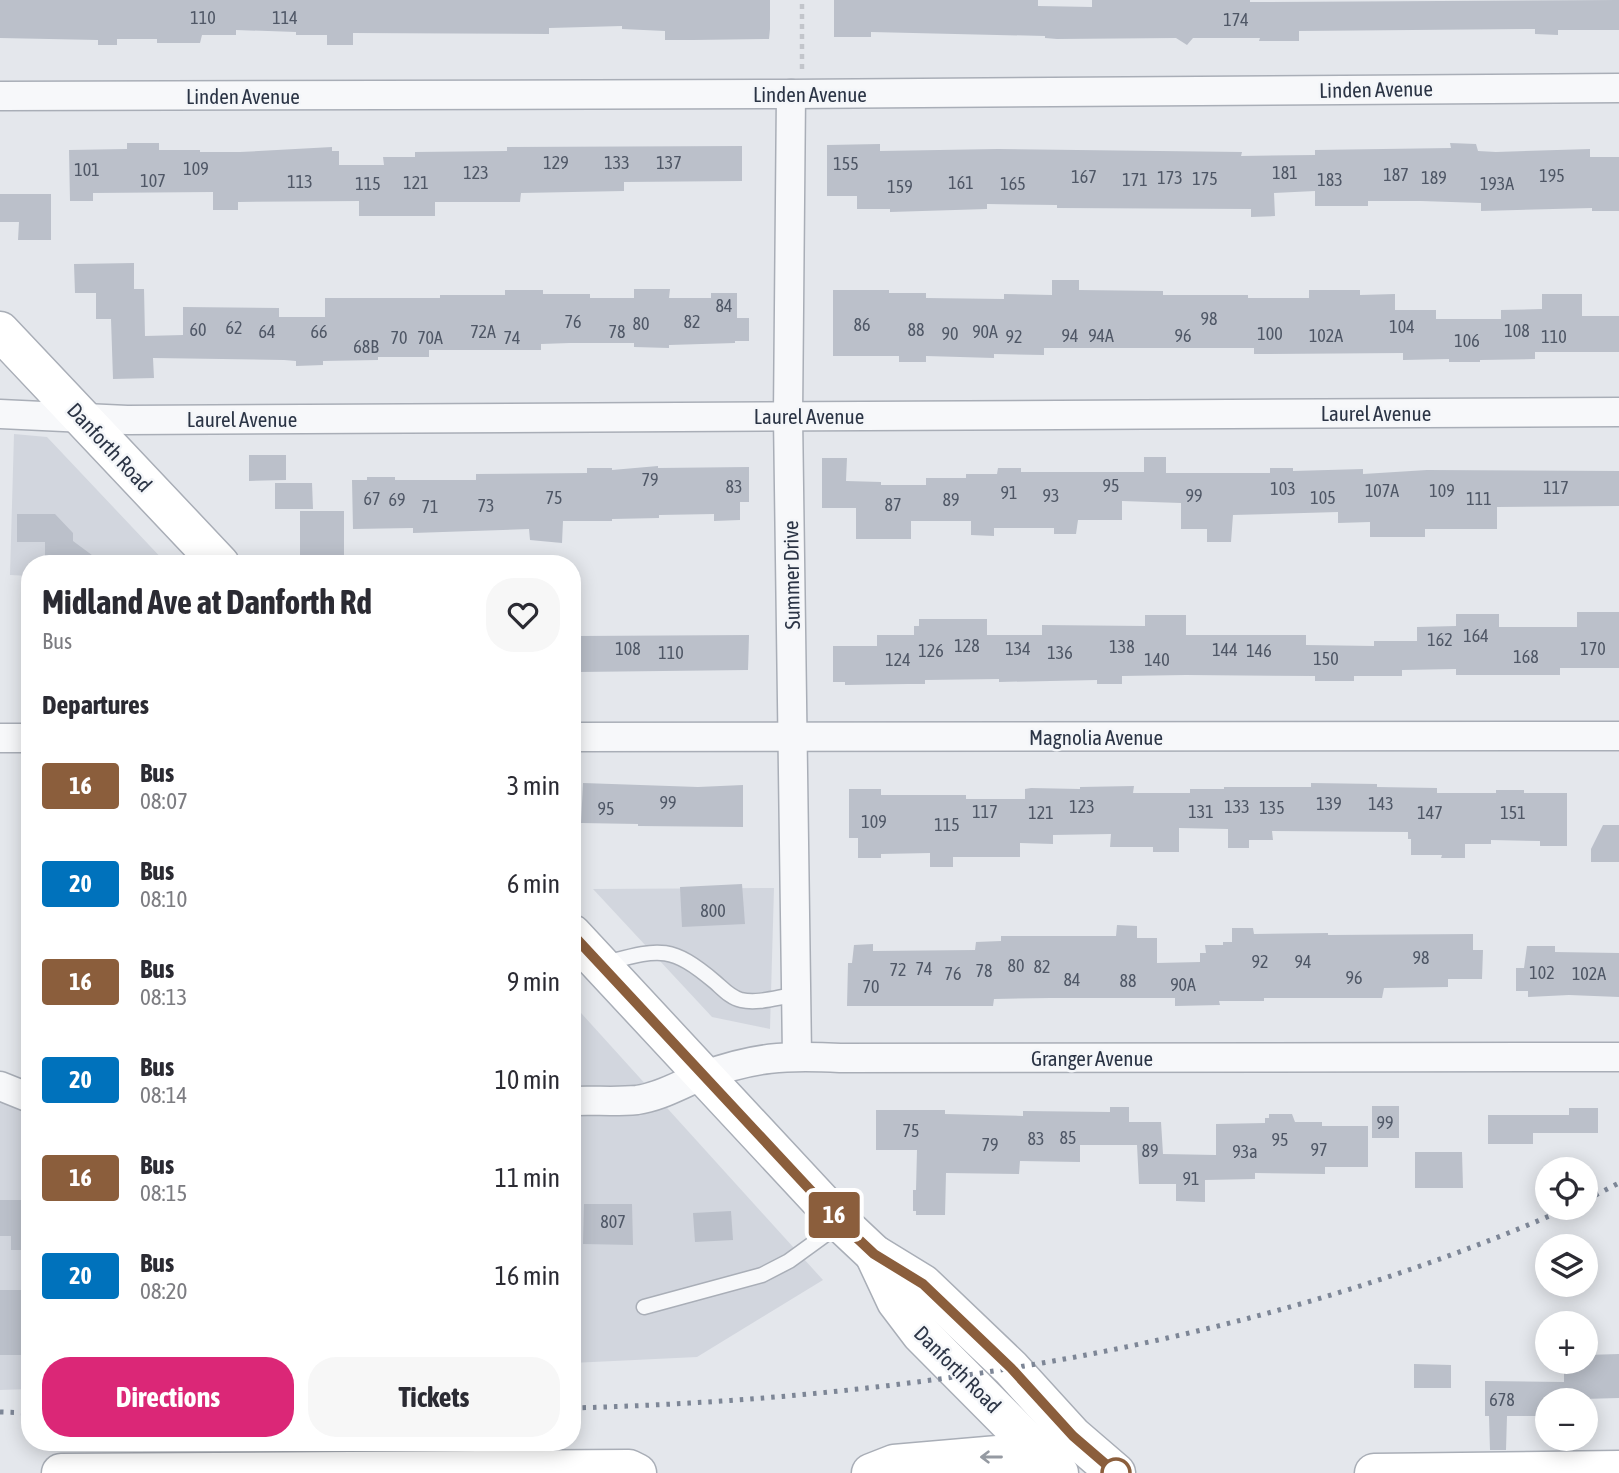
<!DOCTYPE html>
<html lang="en">
<head>
<meta charset="utf-8">
<style>
  body { margin:0; font-family:"Asap Condensed",sans-serif; background:#f7f7f7; color:#2b2b33; height:100vh; display:flex; flex-direction:column; font-size:26px; white-space:nowrap }
  * { box-sizing:border-box; margin:0 }
  p { font-size:23px; color:#7c7c81 }
  .icon { flex:none; width:38px; height:38px; fill:none; stroke:currentColor; stroke-width:2; stroke-linecap:round; stroke-linejoin:round }
  .map { position:relative; flex:1; overflow:hidden }
  .drawer { position:absolute; left:21px; top:555px; width:560px; height:896px; display:flex; flex-direction:column; background:#fff; border-radius:28px; box-shadow:0 4px 18px #0003 }
  .drawer>* { flex:none }
  .badge { padding:0 14px; border-radius:5px; font-size:24px; line-height:46px }
  .controls { position:absolute; left:1535px; top:1157px; display:grid; gap:14px }
  .controls a { display:grid; place-items:center; width:63px; height:63px; border-radius:50%; background:#fff; box-shadow:0 4px 18px #0003; font-size:35px }
  .map>.badge { position:absolute; translate:-50% -50%; box-shadow:0 0 0 4px #fff }
  h2 { padding:0 21px; font-size:26px; line-height:63px }
  .round { display:grid; place-items:center; flex:none; width:74px; height:74px; border-radius:28px; background:#f7f7f7 }
  .overview { display:flex; align-items:center; justify-content:space-between; height:119px; padding:0 21px }
  h1 { font-size:33px; font-weight:700; line-height:52px }
  .button { display:flex; gap:14px; margin-top:auto; padding:14px 21px }
  .button a { flex:1; height:80px; border-radius:28px; background:#db2777; color:#fff; font-size:28px; font-weight:700; line-height:80px; text-align:center }
  .button a+a { background:#f7f7f7; color:#2b2b33 }
  ul { padding:0; list-style:none }
  li { display:flex; align-items:center; gap:21px; height:98px; padding:0 21px }
  li div { flex:1 }
  li b { display:block; font-size:26px }
  li em { font-style:normal }
  li .badge { min-width:77px; font-weight:700; text-align:center }
  .map>svg:first-child { display:block }
  .built { fill:#d2d6de }
  .building { fill:#bbc0ca }
  .lines { fill:none; stroke-linecap:round; stroke-linejoin:round }
  .service-casing { stroke:#a9aeb7; stroke-width:17 }
  .minor-casing { stroke:#a9aeb7; stroke-width:31 }
  .secondary-casing { stroke:#a9aeb7; stroke-width:41 }
  .path { stroke:#c2c5cb; stroke-width:4.5; stroke-dasharray:5 5; stroke-linecap:butt }
  .service { stroke:#f7f8fa; stroke-width:14 }
  .minor { stroke:#f7f8fa; stroke-width:28 }
  .secondary { stroke:#fff; stroke-width:38 }
  .rail { stroke:#7d8696; stroke-width:5; stroke-dasharray:3.5 7; stroke-linecap:butt }
  .oneway { stroke:#959aa2 }
  .line-casing { stroke:#fff; stroke-width:16 }
  .line { stroke:#8b5e3c; stroke-width:10 }
  .stop-dot { fill:#fff; stroke:#8b5e3c; stroke-width:3.5 }
  .labels { text-anchor:middle; dominant-baseline:central; stroke-width:5; stroke-linejoin:round; paint-order:stroke }
  .number-label { font-size:18px; fill:#4f5766 }
  .street-label { font-size:21px; fill:#2b3445; stroke:#f4f6f9 }
</style>
</head>
<body>
<div class="map">
<svg width="1619" height="1473" viewBox="0 0 1619 1473">
  <rect width="100%" height="100%" fill="#e4e7ec"/>
  <g class="built">
    <path d="M14 434 47 437 166 563 30 564V576L10 575Z"/>
    <path d="M774 888 770 1029 712 1017 593 889Z"/>
    <path d="M572 1003 823 1280 697 1357 572 1363Z"/>
    <path d="M0 1098 30 1112V1389L0 1390Z"/>
  </g>
  <g class="building">
    <path d="M0 0H770V29L769 39 694 40H665V31L622 29V26L549 28V34L353 33V45H327V35H296V32L236 30V35H202L200 43H157V39H117V45H98V40L0 38Z"/>
    <path d="M834 0H1038V6L1092 7V0H1250V2L1619 0V30H1558V35L1535 34V29L1299 31V41H1259L1260 38H1193L1187 45 1176 38 1057 39 1045 38V36L871 32V37H834Z"/>
    <path d="M127 143H159V150H200V152H240L332 147V151H339V165H384L383 157H415V152L507 151V147L742 146V181L624 182V191L521 193 520 202H435V216H359V201L238 202V210H213V192L93 193V201H70L69 150 127 149Z"/>
    <path d="M1450 143 1476 144 1478 151 1496 152 1590 149V157H1619V211H1592V208L1481 211V203L1421 201H1368V206H1315V191L1274 193 1275 216 1251 217V209L1057 208V205L987 204V209L890 212V209H857V196H827V145L880 144V151L998 149 1242 152 1241 156 1315 155V150L1451 148Z"/>
    <path d="M0 194H51V240H18L19 222H0Z"/>
    <path d="M134 263V289H144L145 336 183 335V307L279 308V317H325V298H440V295H505V290H543V294H590V298H634V289H670L669 298H711V293H737V318H749V341H735V343L669 345V348L634 347V343H570L541 344V350H429V357H378V360L323 361V365L296 366V361L284 360 153 358 154 378 113 379 111 319H96V293H75L74 264Z"/>
    <path d="M1052 280H1079V290L1163 291V295H1248V298H1309V290H1360V295L1395 294V310H1436V319H1501V310L1542 309V294H1582V316H1619V352H1535V359L1480 360V362H1449V359L1403 360V353L1254 354V348H1044V355L994 354V358L926 356V362H899V356H833V290H889V293H926V298L1004 299V294L1052 295Z"/>
    <path d="M249 455H286V480L249 481Z"/>
    <path d="M1144 457H1166V473H1270V468H1293V471L1363 469V474L1427 470 1619 471V506L1497 507V529H1425V537H1370V522L1338 523V512L1233 515 1231 542H1207V529H1181V503L1122 501V520H1078L1076 534H1054V528H994V536L971 535V521H911V539H856V508H822V458H847L846 481 881 482V485H926V478H966V474H997L998 468H1021V472H1144Z"/>
    <path d="M658 466V468L749 467V502H740V520L714 521V514L659 515V518L612 519V521H563L562 543 530 540 529 529 413 533V528L353 529 352 480H367V477H395V480H476V474L587 473V468H612V470Z"/>
    <path d="M275 483H312L313 509H275Z"/>
    <path d="M300 511H344V564H302V558L300 559Z"/>
    <path d="M17 514H55L73 533V541L104 564H45V542H17Z"/>
    <path d="M1577 612H1619V668H1560V675H1456V669L1402 670V676H1354V681H1315V676L1186 675 1122 676V684H1097V680L999 682V679L925 680V684H908L845 685V682H833V646H877V635H914V626H919V619H987V635H1042V625L1145 626V615H1186V635H1306V645L1374 646V641H1417V627L1456 626V614H1499V627H1577Z"/>
    <path d="M749 635 748 670 578 672V636Z"/>
    <path d="M583 783 698 787 743 785V827L638 826V824L581 823Z"/>
    <path d="M1311 783 1377 784V787L1437 788V793H1496V790H1524V793H1567V846H1540V841L1491 840V844H1465V858H1441L1442 855H1411V839H1408V832L1272 831 1273 840H1249V848H1228V829L1179 828V852H1153V847H1110L1111 834 1053 835V844L1020 843V857H953V867H930V853L881 854V858H858V838H849V789H881V795H966V799H1025V789L1031 788 1080 789V787L1134 786 1133 793H1190V789H1224V787H1311Z"/>
    <path d="M1603 825H1619V862H1591V849Z"/>
    <path d="M742 884 745 924 682 927 680 887Z"/>
    <path d="M1117 925 1137 926V938H1157V963L1200 962V953H1206L1205 945H1223V942H1232V928H1253L1254 934 1328 933V935L1473 934V950H1483L1482 979H1448V987L1384 988 1382 998H1264V1001H1219L1220 1005 1175 1006V998H1050L994 999 993 1006H847L848 963H852L854 945 873 944V951L975 950 976 942 1001 941V936H1116Z"/>
    <path d="M1527 946H1555V952L1619 953V997L1569 995 1528 997V991H1516V968H1524Z"/>
    <rect x="1372" y="1106" width="27" height="32"/>
    <path d="M1110 1107H1129V1122H1161L1163 1154 1216 1155V1124L1265 1123V1118H1269V1114H1292L1295 1122H1322V1126H1368V1167H1325V1174L1255 1173V1179L1205 1180V1202L1176 1201V1184H1139L1137 1145H1080V1162L1020 1161 1019 1174 946 1173 945 1215H916V1211H913V1190H916L917 1150H876V1110H945V1114L1023 1116V1111L1110 1112Z"/>
    <path d="M1569 1108H1598V1133H1533V1144H1488V1115H1569Z"/>
    <path d="M1415 1152H1462L1463 1188H1415Z"/>
    <path d="M0 1200H30V1250H11V1236H0Z"/>
    <path d="M584 1204H632L633 1245 583 1244Z"/>
    <path d="M731 1211 733 1240 695 1242 693 1213Z"/>
    <rect x="0" y="1290" width="30" height="65"/>
    <path d="M1619 1354V1398L1547 1400V1416H1507L1506 1450H1490L1489 1416H1485V1381L1564 1382V1362H1586V1355Z"/>
    <path d="M1414 1364 1451 1365V1388H1414Z"/>
  </g>
  <g class="lines">
    <g class="service-casing">
      <g id="service">
        <path d="M605 963C659 949 670 944 715 982 723 989 731 998 741 1000 758 1004 778 997 795 995"/>
        <path d="M644 1307 762 1275 789 1261 840 1224"/>
      </g>
    </g>
    <g class="minor-casing">
      <g id="minor">
        <path d="M791 94 788 416 797 1056"/>
        <path d="M0 96 791 94 1619 88"/>
        <path d="M0 414 127 420 1619 412"/>
        <path d="M572 737 1619 736"/>
        <path d="M0 738H30"/>
        <path d="M0 1086 30 1098"/>
        <path d="M572 1101C593 1100 616 1102 637 1100 660 1097 681 1084 702 1076 754 1057 785 1055 840 1058L1619 1057"/>
      </g>
    </g>
    <g class="secondary-casing">
      <g id="secondary">
        <path d="M0 331 220 564"/>
        <path d="M572 934 841 1223 874 1254 923 1284 1011 1368 1073 1436 1116 1473"/>
        <path d="M874 1254 896 1301 921 1334 1059 1473"/>
        <path d="M61 1473 629 1469 637 1473"/>
        <path d="M871 1473 894 1464 998 1455 1046 1473"/>
        <path d="M1374 1473 1619 1470"/>
      </g>
    </g>
    <path class="path" d="M802 69V0"/>
    <use href="#service" class="service"/>
    <use href="#minor" class="minor"/>
    <use href="#secondary" class="secondary"/>
    <g class="rail">
      <path d="M1586 1200 1619 1183"/>
      <path d="M572 1408C913 1399 1255 1345 1568 1208"/>
      <path d="M0 1412 30 1413"/>
    </g>
  </g>
  <defs><path id="oneway-shaft" d="M-6 0H5M1.5-3L5.5 0L1.5 3" fill="none" stroke-width="1.6" stroke-linecap="round" stroke-linejoin="round" transform="scale(1.75)"/></defs>
  <use class="oneway" href="#oneway-shaft" transform="translate(991 1457) rotate(-180)"/>
  <g class="lines">
    <g class="line-casing">
      <path id="line" d="M572 934 841 1223 874 1254 923 1284 1011 1368 1073 1436 1116 1473"/>
    </g>
    <use href="#line" class="line"/>
  </g>
  <circle class="stop-dot" cx="1116" cy="1473" r="14"/>
  <g class="labels">
    <g class="number-label">
      <text x="203" y="17">110</text>
      <text x="285" y="17">114</text>
      <text x="1236" y="19">174</text>
      <text x="556" y="162">129</text>
      <text x="617" y="162">133</text>
      <text x="669" y="162">137</text>
      <text x="846" y="163">155</text>
      <text x="196" y="168">109</text>
      <text x="87" y="169">101</text>
      <text x="476" y="172">123</text>
      <text x="1285" y="172">181</text>
      <text x="1396" y="174">187</text>
      <text x="1552" y="175">195</text>
      <text x="1084" y="176">167</text>
      <text x="1170" y="177">173</text>
      <text x="1434" y="177">189</text>
      <text x="1205" y="178">175</text>
      <text x="1135" y="179">171</text>
      <text x="1330" y="179">183</text>
      <text x="153" y="180">107</text>
      <text x="300" y="181">113</text>
      <text x="416" y="182">121</text>
      <text x="961" y="182">161</text>
      <text x="368" y="183">115</text>
      <text x="1013" y="183">165</text>
      <text x="1497" y="183">193A</text>
      <text x="900" y="186">159</text>
      <text x="724" y="305">84</text>
      <text x="1209" y="318">98</text>
      <text x="573" y="321">76</text>
      <text x="692" y="321">82</text>
      <text x="641" y="323">80</text>
      <text x="862" y="324">86</text>
      <text x="1402" y="326">104</text>
      <text x="234" y="327">62</text>
      <text x="198" y="329">60</text>
      <text x="916" y="329">88</text>
      <text x="1517" y="330">108</text>
      <text x="267" y="331">64</text>
      <text x="319" y="331">66</text>
      <text x="483" y="331">72A</text>
      <text x="617" y="331">78</text>
      <text x="985" y="331">90A</text>
      <text x="950" y="333">90</text>
      <text x="1270" y="333">100</text>
      <text x="1070" y="335">94</text>
      <text x="1101" y="335">94A</text>
      <text x="1183" y="335">96</text>
      <text x="1326" y="335">102A</text>
      <text x="1014" y="336">92</text>
      <text x="1554" y="336">110</text>
      <text x="399" y="337">70</text>
      <text x="430" y="337">70A</text>
      <text x="512" y="337">74</text>
      <text x="1467" y="340">106</text>
      <text x="366" y="346">68B</text>
      <text x="650" y="479">79</text>
      <text x="1111" y="485">95</text>
      <text x="734" y="486">83</text>
      <text x="1556" y="487">117</text>
      <text x="1283" y="488">103</text>
      <text x="1382" y="490">107A</text>
      <text x="1442" y="490">109</text>
      <text x="1009" y="492">91</text>
      <text x="1051" y="495">93</text>
      <text x="1194" y="495">99</text>
      <text x="554" y="497">75</text>
      <text x="1323" y="497">105</text>
      <text x="372" y="498">67</text>
      <text x="1479" y="498">111</text>
      <text x="397" y="499">69</text>
      <text x="951" y="499">89</text>
      <text x="893" y="504">87</text>
      <text x="486" y="505">73</text>
      <text x="430" y="506">71</text>
      <text x="1476" y="635">164</text>
      <text x="1440" y="639">162</text>
      <text x="967" y="645">128</text>
      <text x="1122" y="646">138</text>
      <text x="628" y="648">108</text>
      <text x="1018" y="648">134</text>
      <text x="1593" y="648">170</text>
      <text x="1225" y="649">144</text>
      <text x="931" y="650">126</text>
      <text x="1259" y="650">146</text>
      <text x="671" y="652">110</text>
      <text x="1060" y="652">136</text>
      <text x="1526" y="656">168</text>
      <text x="1326" y="658">150</text>
      <text x="898" y="659">124</text>
      <text x="1157" y="659">140</text>
      <text x="668" y="802">99</text>
      <text x="1329" y="803">139</text>
      <text x="1381" y="803">143</text>
      <text x="1082" y="806">123</text>
      <text x="1237" y="806">133</text>
      <text x="1272" y="807">135</text>
      <text x="606" y="808">95</text>
      <text x="985" y="811">117</text>
      <text x="1201" y="811">131</text>
      <text x="1041" y="812">121</text>
      <text x="1430" y="812">147</text>
      <text x="1513" y="812">151</text>
      <text x="874" y="821">109</text>
      <text x="947" y="824">115</text>
      <text x="713" y="910">800</text>
      <text x="1421" y="957">98</text>
      <text x="1260" y="961">92</text>
      <text x="1303" y="961">94</text>
      <text x="1016" y="965">80</text>
      <text x="1042" y="966">82</text>
      <text x="924" y="968">74</text>
      <text x="898" y="969">72</text>
      <text x="984" y="970">78</text>
      <text x="1542" y="972">102</text>
      <text x="953" y="973">76</text>
      <text x="1589" y="973">102A</text>
      <text x="1354" y="977">96</text>
      <text x="1072" y="979">84</text>
      <text x="1128" y="980">88</text>
      <text x="1183" y="984">90A</text>
      <text x="871" y="986">70</text>
      <text x="1385" y="1122">99</text>
      <text x="911" y="1130">75</text>
      <text x="1068" y="1137">85</text>
      <text x="1036" y="1138">83</text>
      <text x="1280" y="1139">95</text>
      <text x="990" y="1144">79</text>
      <text x="1319" y="1149">97</text>
      <text x="1150" y="1150">89</text>
      <text x="1245" y="1151">93a</text>
      <text x="1191" y="1178">91</text>
      <text x="613" y="1221">807</text>
      <text x="1502" y="1399">678</text>
    </g>
    <g class="street-label">
      <text transform="translate(1376 89) rotate(-1)">Linden Avenue</text>
      <text x="810" y="94">Linden Avenue</text>
      <text x="243" y="96">Linden Avenue</text>
      <text x="1376" y="413">Laurel Avenue</text>
      <text x="809" y="416">Laurel Avenue</text>
      <text x="242" y="419">Laurel Avenue</text>
      <text transform="translate(110 447) rotate(47)">Danforth Road</text>
      <text transform="translate(791 575) rotate(-91)">Summer Drive</text>
      <text x="1096" y="737">Magnolia Avenue</text>
      <text x="1092" y="1058">Granger Avenue</text>
      <text transform="translate(958 1369) rotate(45)">Danforth Road</text>
    </g>
  </g>
</svg>
<div class="controls">
<a><svg class="icon" aria-label="locate" viewBox="0 0 24 24"><circle cx="12" cy="12" r="6"/><path d="M12 2v4M12 18v4M2 12h4M18 12h4"/></svg></a>
<a><svg class="icon" aria-label="layers" viewBox="0 0 24 24"><path d="M12 4l9 5-9 5-9-5zM3 14l9 5 9-5"/></svg></a>
<a>+</a>
<a>−</a>
</div>
<b class="badge" style="left:834px;top:1215px;background:#8b5e3c;color:#fff">16</b>
<section class="drawer">
<div class="overview"><div><h1>Midland Ave at Danforth Rd</h1><p>Bus</p></div><a class="round"><svg class="icon" aria-label="heart" viewBox="0 0 24 24"><path d="M12 20l-8-8c-3-5 5-10 8-4 3-6 11-1 8 4z"/></svg></a></div>
<h2>Departures</h2>
<ul>
<li><span class="badge" style="background:#8b5e3c;color:#fff">16</span><div><b>Bus</b><p>08:07</p></div><em>3 min</em></li>
<li><span class="badge" style="background:#0072bc;color:#fff">20</span><div><b>Bus</b><p>08:10</p></div><em>6 min</em></li>
<li><span class="badge" style="background:#8b5e3c;color:#fff">16</span><div><b>Bus</b><p>08:13</p></div><em>9 min</em></li>
<li><span class="badge" style="background:#0072bc;color:#fff">20</span><div><b>Bus</b><p>08:14</p></div><em>10 min</em></li>
<li><span class="badge" style="background:#8b5e3c;color:#fff">16</span><div><b>Bus</b><p>08:15</p></div><em>11 min</em></li>
<li><span class="badge" style="background:#0072bc;color:#fff">20</span><div><b>Bus</b><p>08:20</p></div><em>16 min</em></li>
</ul>
<div class="button"><a>Directions</a><a>Tickets</a></div>
</section>
</div>
</body>
</html>
